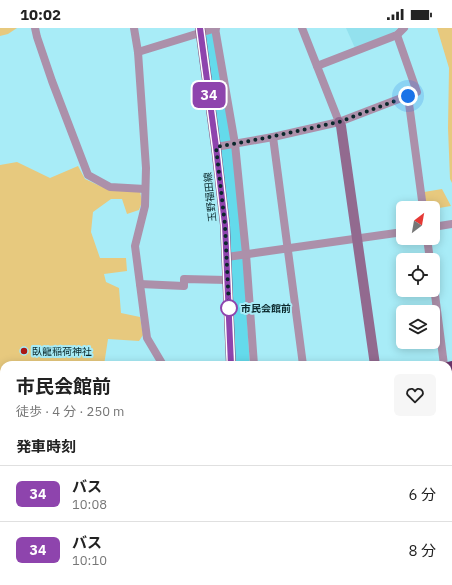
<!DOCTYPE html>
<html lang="ja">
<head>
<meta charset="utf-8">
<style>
  body { margin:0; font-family:"IBM Plex Sans","Noto Sans JP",sans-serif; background:#f6f6f6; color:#222; height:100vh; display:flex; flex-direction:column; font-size:15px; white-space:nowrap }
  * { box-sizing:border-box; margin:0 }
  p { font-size:13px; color:#767676 }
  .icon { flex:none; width:22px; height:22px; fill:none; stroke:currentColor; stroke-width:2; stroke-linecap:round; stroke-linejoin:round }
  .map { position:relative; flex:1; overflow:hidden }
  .panel { position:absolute; left:0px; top:333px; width:452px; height:224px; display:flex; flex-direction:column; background:#fff; border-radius:12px 12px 0 0; box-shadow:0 2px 10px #0003 }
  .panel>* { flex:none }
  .badge { padding:0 8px; border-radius:6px; font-size:14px; line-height:26px }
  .needle { width:26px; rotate:31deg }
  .tools { position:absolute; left:396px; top:173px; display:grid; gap:8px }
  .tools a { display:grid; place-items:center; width:44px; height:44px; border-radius:6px; background:#fff; box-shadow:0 2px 10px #0003; font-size:20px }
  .you { position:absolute; width:20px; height:20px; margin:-10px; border:3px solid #fff; border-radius:50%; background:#1a73e8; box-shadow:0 0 0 6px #1a73e833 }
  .map>.badge { position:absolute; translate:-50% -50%; box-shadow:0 0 0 2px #fff }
  h2 { padding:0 16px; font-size:15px; line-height:36px }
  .round { display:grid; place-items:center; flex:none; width:42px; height:42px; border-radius:6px; background:#f6f6f6 }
  .overview { display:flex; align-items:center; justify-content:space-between; height:68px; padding:0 16px }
  h1 { font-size:19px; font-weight:700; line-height:30px }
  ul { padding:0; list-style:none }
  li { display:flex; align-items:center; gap:12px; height:56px; padding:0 16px; border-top:1px solid #e0e0e0 }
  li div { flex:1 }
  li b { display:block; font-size:15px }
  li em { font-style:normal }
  li .badge { min-width:44px; font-weight:700; text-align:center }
  .status { display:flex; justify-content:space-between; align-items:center; height:28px; padding:0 20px; background:#fff; direction:ltr }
  .status svg { height:11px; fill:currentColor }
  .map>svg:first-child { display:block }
  .built { fill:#93e1ee }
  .green { fill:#e7c97e }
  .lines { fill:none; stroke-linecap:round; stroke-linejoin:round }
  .river { stroke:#64daeb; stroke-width:17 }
  .street { stroke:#ac90aa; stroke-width:8 }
  .secondary { stroke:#926a8f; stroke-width:10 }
  .primary { stroke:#7e4e7c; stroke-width:10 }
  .highway { stroke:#6d356b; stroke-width:12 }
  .line-casing { stroke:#fff; stroke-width:9 }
  .line { stroke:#8e44ad; stroke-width:6 }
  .walk { stroke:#0b282c; stroke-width:4; stroke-dasharray:0 7.2 }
  .stop-dot { fill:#fff; stroke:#8e44ad; stroke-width:2 }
  .poi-dot { fill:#aa1815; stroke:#a8ecf7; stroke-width:1.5 }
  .labels { text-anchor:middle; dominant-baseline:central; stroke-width:4; stroke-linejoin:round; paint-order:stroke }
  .street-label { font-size:10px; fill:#0b282c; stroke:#a8ecf7 }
  .stop-label { font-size:10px; font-weight:bold; fill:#0b282c; stroke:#a8ecf7; text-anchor:start }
  .poi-label { font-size:10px; fill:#0b282c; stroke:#a8ecf7; text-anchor:start }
</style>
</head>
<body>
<div class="status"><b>10:02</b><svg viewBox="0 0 49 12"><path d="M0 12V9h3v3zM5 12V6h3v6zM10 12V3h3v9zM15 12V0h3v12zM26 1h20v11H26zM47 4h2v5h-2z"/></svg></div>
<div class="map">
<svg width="452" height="557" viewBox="0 0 452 557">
  <rect width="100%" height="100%" fill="#a8ecf7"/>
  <path class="built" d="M346 0H398L392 6 355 20Z"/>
  <g class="green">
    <path d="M0 0H17L8 6 0 8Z"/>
    <path d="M437 0H452V155L450 151 448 100 449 40Z"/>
    <path d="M17 134 50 150 78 138 85 151 100 158 140 163 142 174 139 182 127 186 122 171H111L93 184 91 204 100 230H126L127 243 104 246 106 254 119 260 121 285 140 289 143 307 139 313 108 311 104 337H4V501H0V137Z"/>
    <path d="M442 161 451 178 433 181V180H426L424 164Z"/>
  </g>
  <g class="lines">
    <g class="river">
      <path d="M205 0 224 122 234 224"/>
      <path d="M235 232 241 332"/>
      <path d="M256 553 257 557"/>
    </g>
    <g class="street">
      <path d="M35 0 37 9 52 53 88 147 110 159 145 161"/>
      <path d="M134 0 138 24 146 140 145 178 135 218 147 310 163 337"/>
      <path d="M215 0 235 116 246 226 254 337"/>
      <path d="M302 0 339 94"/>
      <path d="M138 24 216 0"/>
      <path d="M317 38 397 7 404 0"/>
      <path d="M408 68 423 180"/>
      <path d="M273 109 303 337"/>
      <path d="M216 119 273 109 339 94 417 64 397 7"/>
      <path d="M433 199 452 196"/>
      <path d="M427 210 430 232"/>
      <path d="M227 229 403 204"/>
      <path d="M433 251 444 337"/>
      <path d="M140 256 184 258V251L227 252"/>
      <path d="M448 363 452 391"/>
      <path d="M448 509 452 508"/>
      <path d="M192 553V557"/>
      <path d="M268 553 269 557"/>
      <path d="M333 553V557"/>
    </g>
    <g class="secondary">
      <path d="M339 94 341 98 375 337"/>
      <path d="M247 553V557"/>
      <path d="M404 553V557"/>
    </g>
    <path class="primary" d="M200 0 216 119 225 197 231 337"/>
    <g class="highway">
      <path d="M448 340 452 339"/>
      <path d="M114 557 115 553"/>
    </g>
  </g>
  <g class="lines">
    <g class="line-casing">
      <path id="line" d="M200 0 216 119 225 197 231 337"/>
    </g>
    <use href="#line" class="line"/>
    <path class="walk" d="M229 280 225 197 216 119 260 111 339 94 408 68"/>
  </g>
  <circle class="stop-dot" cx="229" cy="280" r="8"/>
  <circle class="poi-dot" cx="24" cy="323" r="4"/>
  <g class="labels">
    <g class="street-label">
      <text transform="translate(210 169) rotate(-96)">玉野福田線</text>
    </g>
    <g class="stop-label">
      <text x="241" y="280">市民会館前</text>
    </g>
    <g class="poi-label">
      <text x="32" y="323">臥龍稲荷神社</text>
    </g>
  </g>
</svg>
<div class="tools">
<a><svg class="needle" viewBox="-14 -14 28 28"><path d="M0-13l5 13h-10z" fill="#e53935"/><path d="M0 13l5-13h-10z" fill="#767676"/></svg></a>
<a><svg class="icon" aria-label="locate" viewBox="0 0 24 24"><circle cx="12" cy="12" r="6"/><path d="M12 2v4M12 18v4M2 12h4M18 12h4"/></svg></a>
<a><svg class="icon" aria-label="layers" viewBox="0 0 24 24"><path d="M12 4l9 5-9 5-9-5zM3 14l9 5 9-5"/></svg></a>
</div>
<div class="you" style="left:408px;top:68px"></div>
<b class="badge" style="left:209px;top:67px;background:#8e44ad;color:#fff">34</b>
<section class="panel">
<div class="overview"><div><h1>市民会館前</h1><p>徒歩 · 4 分 · 250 m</p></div><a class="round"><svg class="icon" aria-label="heart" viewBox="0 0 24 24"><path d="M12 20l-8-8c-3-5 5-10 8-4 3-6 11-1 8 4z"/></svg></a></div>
<h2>発車時刻</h2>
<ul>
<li><span class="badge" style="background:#8e44ad;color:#fff">34</span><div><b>バス</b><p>10:08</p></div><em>6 分</em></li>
<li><span class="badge" style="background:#8e44ad;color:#fff">34</span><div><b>バス</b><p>10:10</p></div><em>8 分</em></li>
</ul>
</section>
</div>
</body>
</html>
